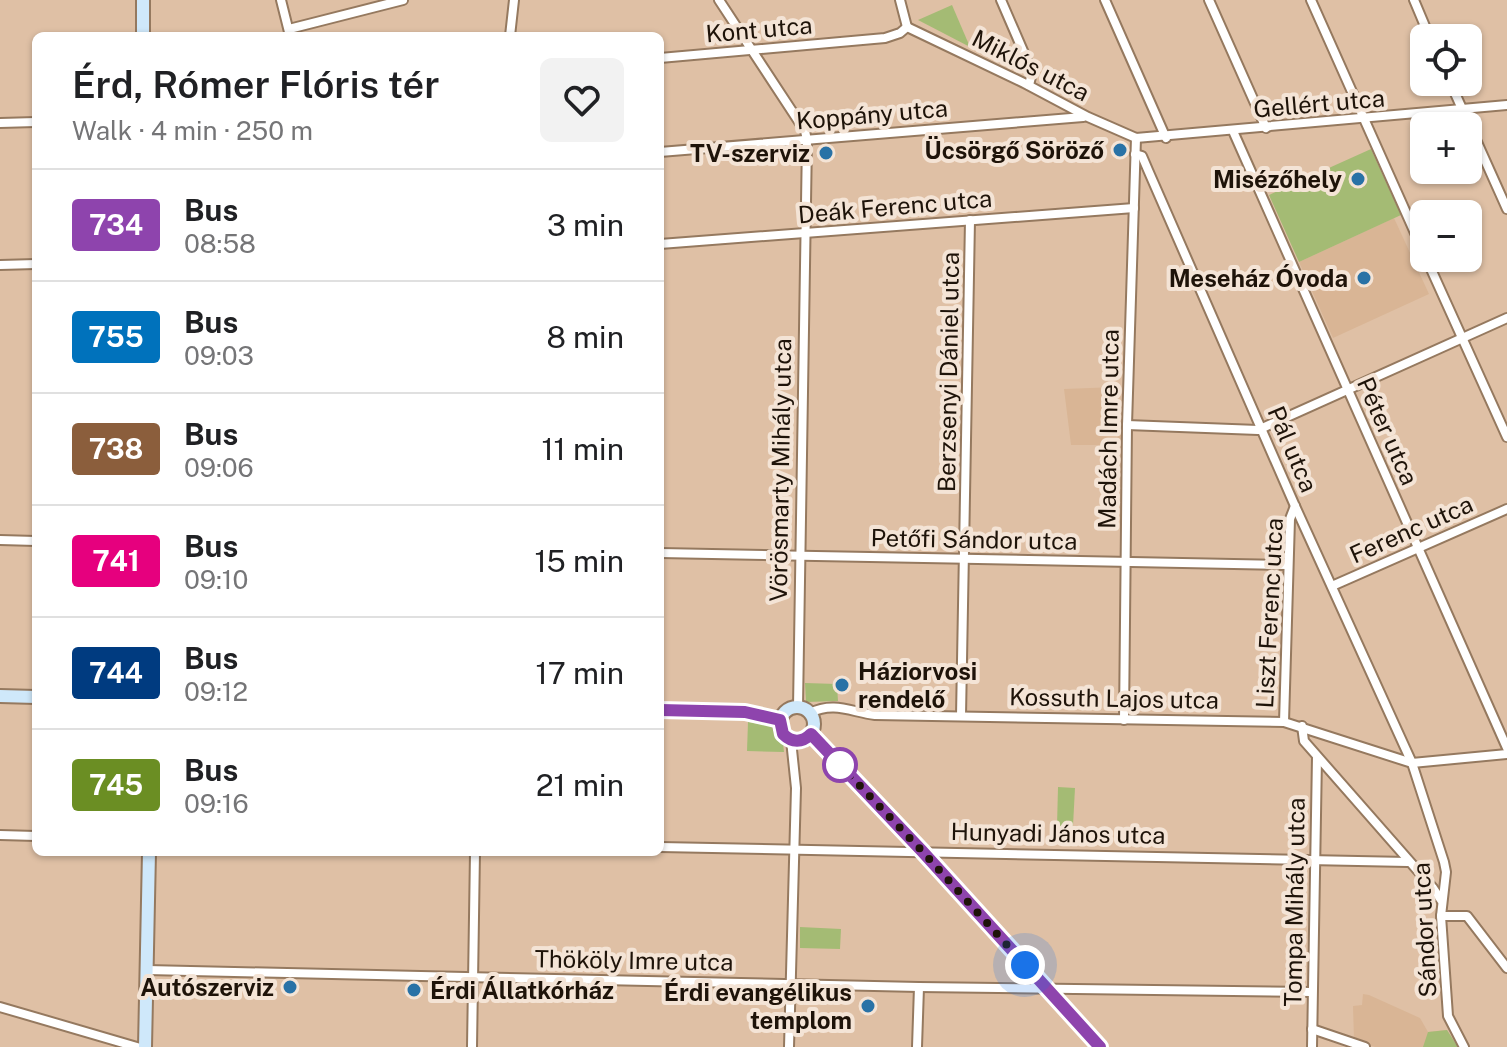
<!DOCTYPE html>
<html lang="en">
<head>
<meta charset="utf-8">
<style>
  body { margin:0; font-family:"Public Sans",sans-serif; background:#f2f2f2; color:#202124; height:100vh; display:flex; flex-direction:column; font-size:30px; white-space:nowrap }
  * { box-sizing:border-box; margin:0 }
  p { font-size:26px; color:#757577 }
  .icon { flex:none; width:44px; height:44px; fill:none; stroke:currentColor; stroke-width:2; stroke-linecap:round; stroke-linejoin:round }
  .map { position:relative; flex:1; overflow:hidden }
  .panel { position:absolute; left:32px; top:32px; width:632px; height:824px; display:flex; flex-direction:column; background:#fff; border-radius:12px; box-shadow:0 2px 6px #0004 }
  .panel>* { flex:none }
  .badge { padding:0 16px; border-radius:6px; font-size:28px; line-height:52px }
  .buttons { position:absolute; left:1410px; top:24px; display:grid; gap:16px }
  .buttons a { display:grid; place-items:center; width:72px; height:72px; border-radius:12px; background:#fff; box-shadow:0 2px 6px #0004; font-size:40px }
  .you { position:absolute; width:40px; height:40px; margin:-20px; border:6px solid #fff; border-radius:50%; background:#1a73e8; box-shadow:0 0 0 12px #1a73e833 }
  .map>.badge { position:absolute; translate:-50% -50%; box-shadow:0 0 0 4px #fff }
  .round { display:grid; place-items:center; flex:none; width:84px; height:84px; border-radius:12px; background:#f2f2f2 }
  .head { display:flex; align-items:center; justify-content:space-between; height:136px; padding:0 40px }
  h1 { font-size:38px; font-weight:600; line-height:60px }
  ul { padding:0; list-style:none }
  li { display:flex; align-items:center; gap:24px; height:112px; padding:0 40px; border-top:2px solid #e0e0e0 }
  li div { flex:1 }
  li b { display:block; font-size:30px }
  li em { font-style:normal }
  li .badge { min-width:88px; font-weight:700; text-align:center }
  .map>svg:first-child { display:block }
  .built { fill:#d9b595 }
  .green { fill:#a4bb74 }
  .lines { fill:none; stroke-linecap:round; stroke-linejoin:round }
  .street-casing { stroke:#95795f; stroke-width:12 }
  .secondary-casing { stroke:#95795f; stroke-width:16 }
  .street { stroke:#fff; stroke-width:8 }
  .secondary { stroke:#cfe8fa; stroke-width:12 }
  .line-casing { stroke:#fff; stroke-width:18 }
  .line { stroke:#8e44ad; stroke-width:12 }
  .walk { stroke:#1e1309; stroke-width:8; stroke-dasharray:0 14.4 }
  .poi-dot { fill:#2972a6; stroke:#f4e4d6; stroke-width:3 }
  .stop-dot { fill:#fff; stroke:#8e44ad; stroke-width:4 }
  .labels { text-anchor:middle; dominant-baseline:central; stroke-width:8; stroke-linejoin:round; paint-order:stroke }
  .street-label { font-size:24px; fill:#1e1309; stroke:#f4e4d6 }
  .poi-label { font-size:24px; font-weight:bold; fill:#1e1309; stroke:#f4e4d6; text-anchor:end }
</style>
</head>
<body>
<div class="map">
<svg width="1507" height="1047" viewBox="0 0 1507 1047">
  <rect width="100%" height="100%" fill="#dfc0a5"/>
  <g class="built">
    <path d="M1394 218 1429 294 1333 338 1299 262Z"/>
    <path d="M1116 387V417H1122L1121 445H1071L1064 389Z"/>
    <path d="M1363 994 1369 995 1420 1018 1428 1032 1447 1030 1458 1047H1375L1354 1040 1353 1006 1362 1005Z"/>
  </g>
  <g class="green">
    <path d="M952 5 970 47 918 20Z"/>
    <path d="M1371 149 1401 215 1299 262 1269 195Z"/>
    <path d="M805 683 837 684 838 701 806 702Z"/>
    <path d="M748 722 772 726 783 743 784 752 747 751Z"/>
    <path d="M1058 787 1075 788 1073 826H1057Z"/>
    <path d="M800 927 841 929 840 949 800 948Z"/>
    <path d="M1447 1030 1458 1047H1423L1428 1032Z"/>
  </g>
  <g class="lines">
    <g class="street-casing">
      <g id="street">
        <path d="M281 0 290 36"/>
        <path d="M719 0 805 131 807 140 798 707"/>
        <path d="M900 0 907 27"/>
        <path d="M1001 0 1030 67 1032 73 1029 85"/>
        <path d="M1105 0 1166 138"/>
        <path d="M1209 0 1266 128"/>
        <path d="M1311 0 1424 253"/>
        <path d="M1414 0 1430 38"/>
        <path d="M907 27 1024 83 1088 117 1136 138 1507 105"/>
        <path d="M289 29 403 0"/>
        <path d="M510 36 514 0"/>
        <path d="M660 58 885 38 900 33 907 27"/>
        <path d="M1450 82 1507 209"/>
        <path d="M0 123 36 122"/>
        <path d="M1233 131 1507 748"/>
        <path d="M660 152 1083 117"/>
        <path d="M1135 154 1142 156 1148 170 1295 506 1412 763 1444 862 1446 872 1441 916 1448 1016 1464 1047"/>
        <path d="M660 244 1134 208"/>
        <path d="M1426 258 1507 437"/>
        <path d="M0 265 36 264"/>
        <path d="M1127 425 1258 430 1507 318"/>
        <path d="M0 540 36 541"/>
        <path d="M660 553 1288 565"/>
        <path d="M1332 586 1507 509"/>
        <path d="M810 713C834 701 851 712 875 715L1284 722 1412 763 1507 754"/>
        <path d="M961 716 970 220"/>
        <path d="M1124 720 1127 425 1136 138"/>
        <path d="M1284 722 1290 519 1295 506"/>
        <path d="M1302 726 1304 741 1433 888 1441 900"/>
        <path d="M0 835 36 836"/>
        <path d="M660 847 1408 862"/>
        <path d="M1441 916H1467L1507 968"/>
        <path d="M147 970 919 987 1311 992"/>
        <path d="M0 1007 137 1047"/>
        <path d="M1312 1029 1365 1047"/>
        <path d="M472 1047 475 852"/>
        <path d="M789 1047 796 788 791 740"/>
        <path d="M917 1047 919 987"/>
        <path d="M1312 1047 1317 757"/>
      </g>
    </g>
    <g class="secondary-casing">
      <g id="secondary">
        <path d="M143 0V36"/>
        <path d="M0 696 36 697"/>
        <circle cx="797" cy="724" r="17"/>
        <path d="M660 710 745 712 780 720"/>
        <path d="M811 734 922 851 1100 1047"/>
        <path d="M145 1047 149 852"/>
      </g>
    </g>
    <use href="#street" class="street"/>
    <use href="#secondary" class="secondary"/>
  </g>
  <g class="lines">
    <g class="line-casing">
      <path id="line" d="M660 710 745 712 780 720 783 734C792 743 802 743 811 734L922 851 1100 1047"/>
    </g>
    <use href="#line" class="line"/>
    <path class="walk" d="M840 765 922 851 1025 965"/>
  </g>
  <g class="poi-dot">
    <circle cx="1120" cy="150" r="8"/>
    <circle cx="826" cy="153" r="8"/>
    <circle cx="1358" cy="179" r="8"/>
    <circle cx="1364" cy="278" r="8"/>
    <circle cx="842" cy="685" r="8"/>
    <circle cx="290" cy="987" r="8"/>
    <circle cx="414" cy="990" r="8"/>
    <circle cx="868" cy="1006" r="8"/>
  </g>
  <circle class="stop-dot" cx="840" cy="765" r="16"/>
  <g class="labels">
    <g class="street-label">
      <text transform="translate(759 29) rotate(-5)">Kont utca</text>
      <text transform="translate(1031 65) rotate(27)">Miklós utca</text>
      <text transform="translate(1319 103) rotate(-5)">Gellért utca</text>
      <text transform="translate(872 114) rotate(-5)">Koppány utca</text>
      <text transform="translate(895 206) rotate(-5)">Deák Ferenc utca</text>
      <text transform="translate(948 372) rotate(-89)">Berzsenyi Dániel utca</text>
      <text transform="translate(1108 429) rotate(-89)">Madách Imre utca</text>
      <text transform="translate(1388 431) rotate(66)">Péter utca</text>
      <text transform="translate(1293 449) rotate(67)">Pál utca</text>
      <text transform="translate(780 470) rotate(-89)">Vörösmarty Mihály utca</text>
      <text transform="translate(1411 529) rotate(-24)">Ferenc utca</text>
      <text transform="translate(974 539) rotate(1)">Petőfi Sándor utca</text>
      <text transform="translate(1269 613) rotate(-87)">Liszt Ferenc utca</text>
      <text transform="translate(1114 698) rotate(1)">Kossuth Lajos utca</text>
      <text transform="translate(1058 833) rotate(1)">Hunyadi János utca</text>
      <text transform="translate(1294 902) rotate(-89)">Tompa Mihály utca</text>
      <text transform="translate(1424 930) rotate(-93)">Sándor utca</text>
      <text transform="translate(634 960) rotate(1)">Thököly Imre utca</text>
    </g>
    <g class="poi-label">
      <text x="1104" y="150">Ücsörgő Söröző</text>
      <text x="810" y="153">TV-szerviz</text>
      <text x="1342" y="179">Misézőhely</text>
      <text x="1348" y="278">Meseház Óvoda</text>
      <text x="858" y="671" text-anchor="start">Háziorvosi<tspan x="858" dy="28">rendelő</tspan></text>
      <text x="274" y="987">Autószerviz</text>
      <text x="430" y="990" text-anchor="start">Érdi Állatkórház</text>
      <text x="852" y="992">Érdi evangélikus<tspan x="852" dy="28">templom</tspan></text>
    </g>
  </g>
</svg>
<div class="buttons">
<a><svg class="icon" aria-label="locate" viewBox="0 0 24 24"><circle cx="12" cy="12" r="6"/><path d="M12 2v4M12 18v4M2 12h4M18 12h4"/></svg></a>
<a>+</a>
<a>−</a>
</div>
<div class="you" style="left:1025px;top:965px"></div>
<section class="panel">
<div class="head"><div><h1>Érd, Rómer Flóris tér</h1><p>Walk · 4 min · 250 m</p></div><a class="round"><svg class="icon" aria-label="heart" viewBox="0 0 24 24"><path d="M12 20l-8-8c-3-5 5-10 8-4 3-6 11-1 8 4z"/></svg></a></div>
<ul>
<li><span class="badge" style="background:#8e44ad;color:#fff">734</span><div><b>Bus</b><p>08:58</p></div><em>3 min</em></li>
<li><span class="badge" style="background:#0072bc;color:#fff">755</span><div><b>Bus</b><p>09:03</p></div><em>8 min</em></li>
<li><span class="badge" style="background:#8b5e3c;color:#fff">738</span><div><b>Bus</b><p>09:06</p></div><em>11 min</em></li>
<li><span class="badge" style="background:#e6007e;color:#fff">741</span><div><b>Bus</b><p>09:10</p></div><em>15 min</em></li>
<li><span class="badge" style="background:#003b80;color:#fff">744</span><div><b>Bus</b><p>09:12</p></div><em>17 min</em></li>
<li><span class="badge" style="background:#6b8e23;color:#fff">745</span><div><b>Bus</b><p>09:16</p></div><em>21 min</em></li>
</ul>
</section>
</div>
</body>
</html>
